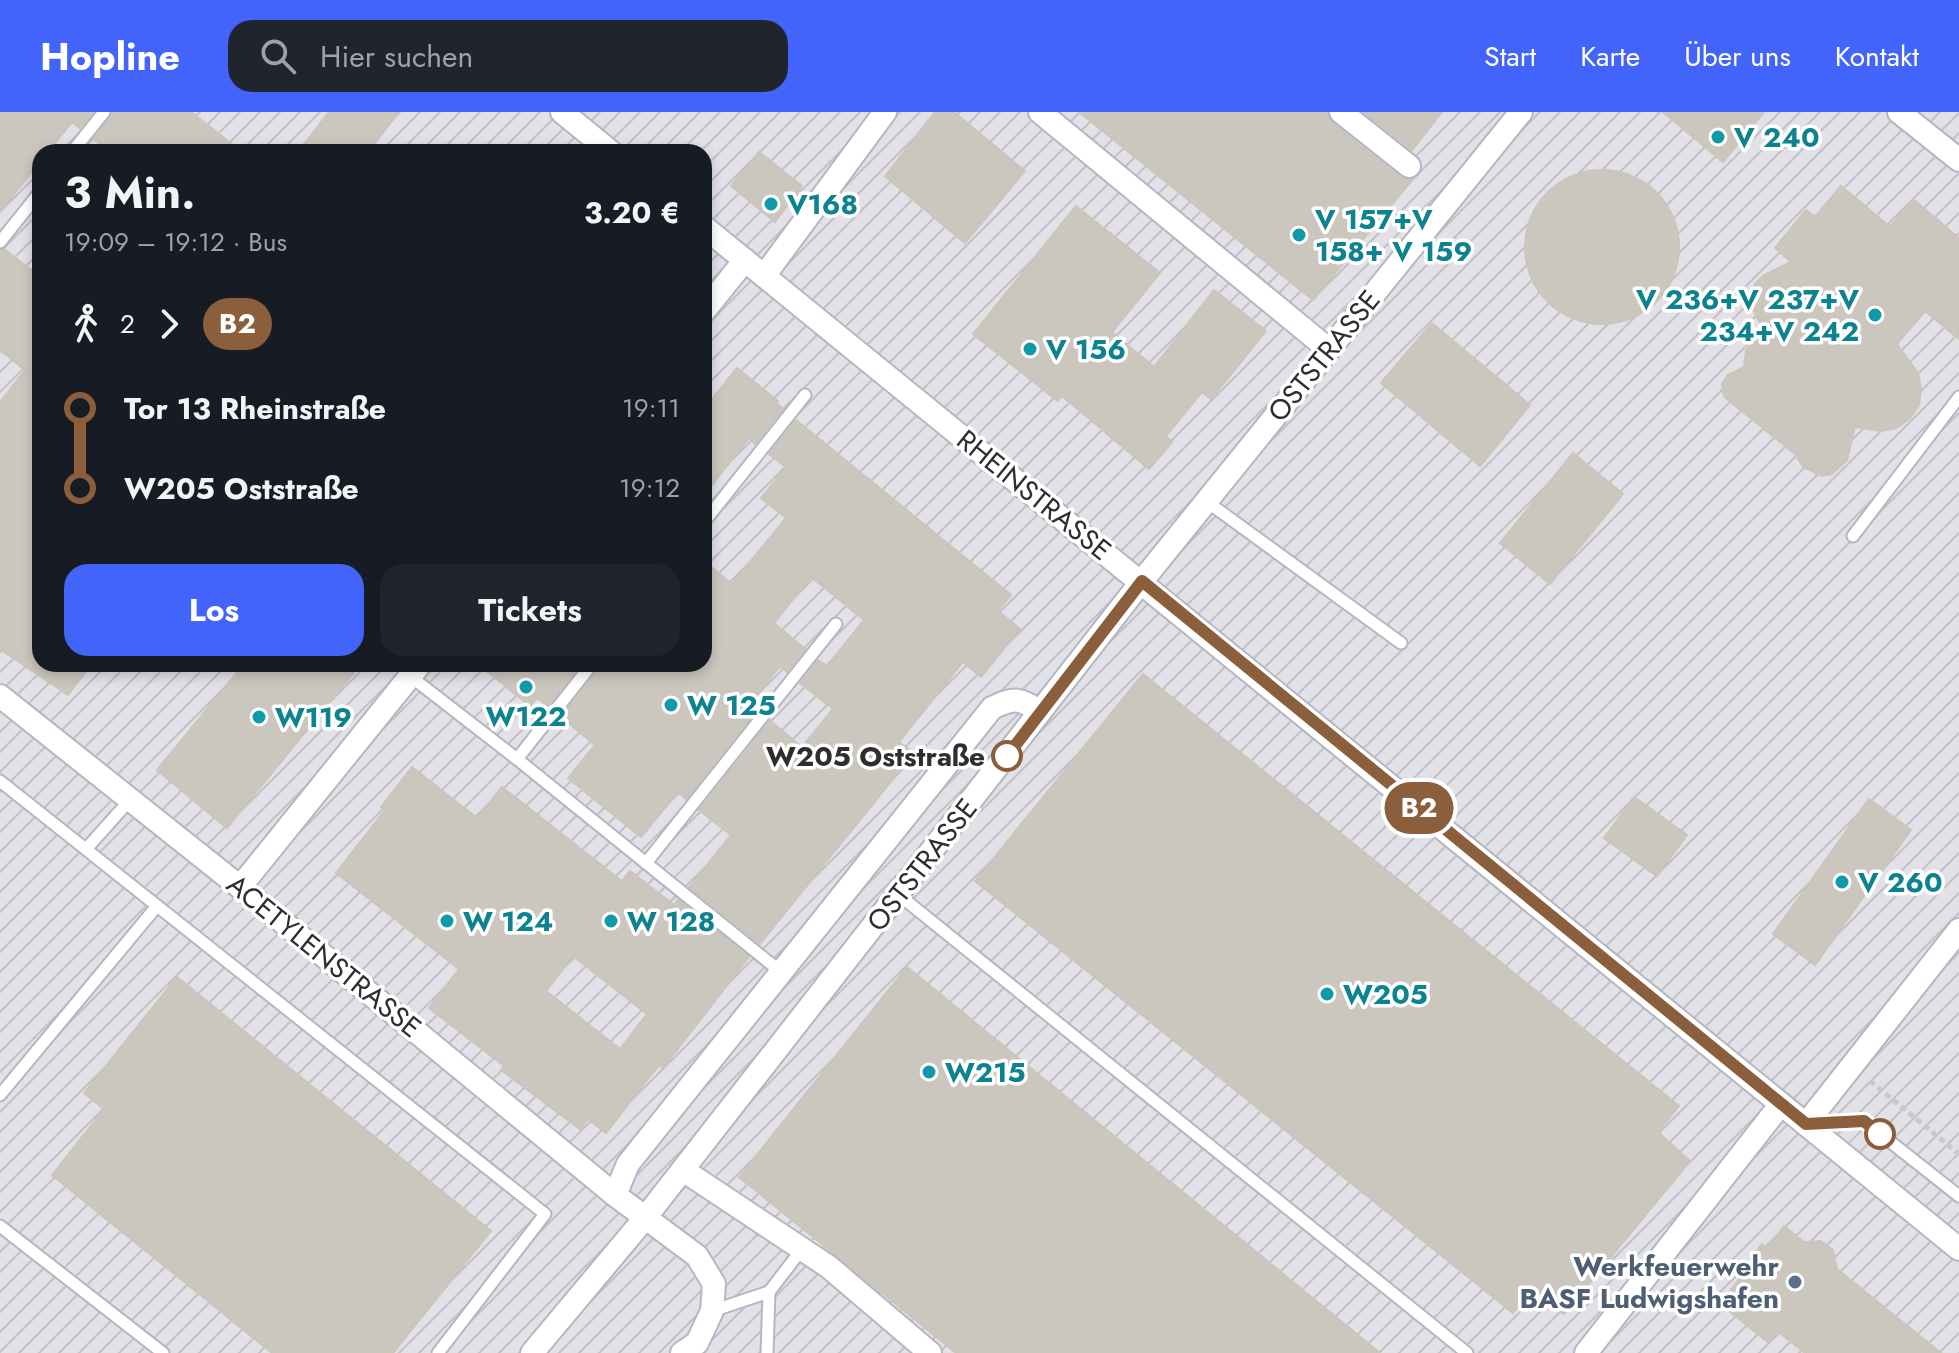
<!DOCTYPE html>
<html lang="de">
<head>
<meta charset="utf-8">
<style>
  body { margin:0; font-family:Jost,sans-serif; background:#20242c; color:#f1f3f6; height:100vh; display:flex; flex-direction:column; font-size:30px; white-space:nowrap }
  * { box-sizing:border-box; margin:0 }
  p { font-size:26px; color:#9ea1a6 }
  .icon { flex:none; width:44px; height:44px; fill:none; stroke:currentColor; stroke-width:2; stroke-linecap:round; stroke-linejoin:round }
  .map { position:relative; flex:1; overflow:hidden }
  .side { position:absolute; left:32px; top:32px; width:680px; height:528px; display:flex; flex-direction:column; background:#171b24; border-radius:24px; box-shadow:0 4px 12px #0003 }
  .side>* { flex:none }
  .badge { padding:0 16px; border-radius:26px; font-size:28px; line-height:52px }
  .map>.badge { position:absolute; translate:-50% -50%; box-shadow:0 0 0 4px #fff }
  .legs { display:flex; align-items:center; gap:12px; height:88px; padding:0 32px; font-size:26px }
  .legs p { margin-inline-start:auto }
  .summary { display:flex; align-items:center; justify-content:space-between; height:136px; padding:0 32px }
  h1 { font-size:44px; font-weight:700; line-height:60px }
  .cta { display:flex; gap:16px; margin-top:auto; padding:16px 32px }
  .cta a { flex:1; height:92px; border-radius:24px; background:#4264fb; color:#fff; font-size:32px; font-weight:700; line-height:92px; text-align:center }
  .cta a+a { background:#20242c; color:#f1f3f6 }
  ul { padding:0 32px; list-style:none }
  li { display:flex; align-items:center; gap:28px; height:80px; font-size:30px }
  li i { display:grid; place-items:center; width:12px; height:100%; margin:0 10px; background:currentColor }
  li i::after { content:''; width:20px; height:20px; margin:-10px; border:6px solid; border-radius:50%; background:#171b24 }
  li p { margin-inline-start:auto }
  li:first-child i { background:linear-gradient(#0000 50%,currentColor 0) }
  li:last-child i { background:linear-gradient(currentColor 50%,#0000 0) }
  header { display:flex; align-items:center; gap:48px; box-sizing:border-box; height:112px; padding:0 40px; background:#4264fb; color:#fff }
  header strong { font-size:38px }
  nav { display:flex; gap:44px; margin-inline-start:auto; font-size:28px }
  .search { width:560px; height:72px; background:#20242c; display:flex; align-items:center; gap:20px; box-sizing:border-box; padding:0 28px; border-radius:24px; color:#9ea1a6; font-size:30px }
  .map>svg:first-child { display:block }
  .industrial { fill:url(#industrial-furrows); fill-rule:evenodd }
  .building { fill:#cbc7bf; stroke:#cbc5ba; stroke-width:2; fill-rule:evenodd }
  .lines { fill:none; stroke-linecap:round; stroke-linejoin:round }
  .service-casing { stroke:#b4b7c1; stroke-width:15 }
  .minor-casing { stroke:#b4b7c1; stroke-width:26 }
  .path { stroke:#c9c9c9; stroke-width:5; stroke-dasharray:6 4; stroke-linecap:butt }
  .service { stroke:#fff; stroke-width:11 }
  .minor { stroke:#fff; stroke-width:22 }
  .line-1-casing { stroke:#fff; stroke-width:18 }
  .line-1 { stroke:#8b5e3c; stroke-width:12 }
  .culture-dot { fill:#0f9aa8; stroke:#fff; stroke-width:3 }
  .stop-1-dot { fill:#fff; stroke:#8b5e3c; stroke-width:4 }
  .service-dot { fill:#5c6f8a; stroke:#fff; stroke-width:3 }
  .labels { text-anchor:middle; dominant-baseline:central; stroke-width:7; stroke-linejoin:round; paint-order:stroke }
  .culture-label { font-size:28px; font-weight:bold; fill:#0d838f; stroke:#fff; text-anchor:start }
  .street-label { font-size:28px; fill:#2e2e2e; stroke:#fff }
  .stop-label { font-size:28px; font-weight:bold; fill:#2e2e2e; stroke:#fff; text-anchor:end }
  .service-label { font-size:28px; font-weight:bold; fill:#4e5e75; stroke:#fff; text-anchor:end }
</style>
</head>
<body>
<header>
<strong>Hopline</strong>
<div class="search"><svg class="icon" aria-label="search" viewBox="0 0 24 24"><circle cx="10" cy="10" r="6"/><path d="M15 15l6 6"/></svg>Hier suchen</div>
<nav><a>Start</a><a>Karte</a><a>Über uns</a><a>Kontakt</a></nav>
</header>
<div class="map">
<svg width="1959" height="1241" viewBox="0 0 1959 1241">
  <defs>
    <pattern id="industrial-furrows" width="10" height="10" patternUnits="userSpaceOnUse" patternTransform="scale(2)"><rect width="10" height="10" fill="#e3e1e8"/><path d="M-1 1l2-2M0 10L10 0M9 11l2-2" fill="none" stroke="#c3c1c7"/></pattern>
  </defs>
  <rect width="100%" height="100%" fill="#efe9e1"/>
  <path class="industrial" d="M0 0H1959V1241H0ZM40 40H704V552H40Z"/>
  <g class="building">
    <path d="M0 0H93L80 16 72 10 48 40H40V50L0 100Z"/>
    <path d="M112 0H191L242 40H111L93 27Z"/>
    <path d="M329 0H399L368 40H298Z"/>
    <path d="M935 0H954L1025 59 965 131 885 64Z"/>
    <path d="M1079 0H1327L1332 11 1400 65 1413 67 1313 188Z"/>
    <path d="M1364 0H1442L1412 38Z"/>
    <path d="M1663 0H1764L1723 50Z"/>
    <path d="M759 40 802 74 775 110 731 74Z"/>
    <circle cx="1602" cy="135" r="77"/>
    <path d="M1841 74 1890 115 1913 87 1959 126V227L1925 199 1897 232 1918 261 1921 277 1919 293 1910 306 1897 316 1881 319 1855 315 1847 348 1832 362 1822 364 1803 355 1795 342 1728 288 1724 284 1722 272 1728 263 1744 255 1746 238 1764 220 1752 195V183L1755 172 1764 163 1791 150 1775 136 1806 98 1815 105Z"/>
    <path d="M1076 94 1160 161 1112 220 1154 255 1214 178 1266 219 1211 287 1202 280 1166 324 1172 330 1149 357 1062 284 1058 289 973 222Z"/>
    <path d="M4 137 40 165V552H92L68 583 0 537V290L25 258 0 238V138Z"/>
    <path d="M1432 211 1530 293 1480 354 1381 271Z"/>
    <path d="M737 256 778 289 777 292 783 297 755 332 749 326 704 383V297Z"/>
    <path d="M796 308 1011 483 998 499 1020 517 981 565 963 550 899 630 914 641 760 832 689 775 731 723 699 698 770 609 802 635 833 597 800 571 818 548 827 554 864 508 811 465 774 511 805 537 787 560 780 554 749 592 757 598 686 687 678 680 641 725 568 666 595 633 561 605 600 552H704V449L732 472 786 406 761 386 786 355 769 342Z"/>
    <path d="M1573 341 1623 382 1550 472 1500 431Z"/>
    <path d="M244 552H361L227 716 157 658Z"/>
    <path d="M478 552H581L548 594 537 586 530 594Z"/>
    <path d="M1143 562 1679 994 1658 1020 1690 1049 1564 1202 1534 1175 1513 1201 975 769Z"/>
    <path d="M412 655 477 706 502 675 622 769 630 759 674 793 678 788 749 845 663 956 659 953 606 1021 588 1007 580 1017 501 958 504 954 429 896 459 857 336 761 385 698 381 695ZM573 844 647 902 620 937 546 879Z"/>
    <path d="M1634 685 1687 723 1657 764 1604 726Z"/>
    <path d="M1869 687 1911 718 1815 853 1773 822Z"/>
    <path d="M907 855 1380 1241H956L739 1065Z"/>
    <path d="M177 865 491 1119 393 1241H272L52 1063 104 997 84 981Z"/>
    <path d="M1784 1114 1804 1130 1821 1129 1833 1138 1837 1157 1941 1241H1805L1777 1219 1768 1230 1723 1194 1732 1182 1729 1180 1745 1160 1742 1158 1762 1132 1767 1136Z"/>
  </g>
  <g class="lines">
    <g class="service-casing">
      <g id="service">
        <path d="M72 40 104 0"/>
        <path d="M0 130 40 80"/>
        <path d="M1206 389 1401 531"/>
        <path d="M704 410 805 283"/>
        <path d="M1853 424 1959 285"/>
        <path d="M410 564 517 647 781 860"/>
        <path d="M517 647 592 552"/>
        <path d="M0 669 545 1102 438 1241"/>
        <path d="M86 737 130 688"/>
        <path d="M646 751 836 512"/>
        <path d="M899 783 1467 1241"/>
        <path d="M0 983 157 794"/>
        <path d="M1810 1011 1864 1009 1959 1084"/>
        <path d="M0 1114 163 1241"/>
        <path d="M769 1180 802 1137"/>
        <path d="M712 1199 769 1180 767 1241"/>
      </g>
    </g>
    <g class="minor-casing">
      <g id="minor">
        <path d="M562 0 611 40"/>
        <path d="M1040 0 1328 237"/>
        <path d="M1341 0 1409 54"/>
        <path d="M1899 0 1959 48"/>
        <path d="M704 115 1959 1137"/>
        <path d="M764 164 885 0"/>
        <path d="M704 199 745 148"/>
        <path d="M0 584 240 775 615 1083 697 1144 714 1172 712 1199 697 1231 682 1241"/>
        <path d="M240 775 420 552"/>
        <path d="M1806 1012 1959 818"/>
        <path d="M683 1058 829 1155 930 1241"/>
        <path d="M615 1083 628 1052 992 596C1015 585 1020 586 1040 600"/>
        <path d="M532 1241 645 1106 1142 469 1521 0"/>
        <path d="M1586 1241 1781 992"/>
      </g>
    </g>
    <path class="path" d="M1870 969 1959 1042"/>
    <use href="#service" class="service"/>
    <use href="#minor" class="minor"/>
  </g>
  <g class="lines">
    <g class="line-1-casing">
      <path id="line-1" d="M1007 644 1142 469 1806 1012 1864 1009 1880 1022"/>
    </g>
    <use href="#line-1" class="line-1"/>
  </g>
  <g class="culture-dot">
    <circle cx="1718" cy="25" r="8"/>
    <circle cx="771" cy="92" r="8"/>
    <circle cx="1299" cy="123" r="8"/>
    <circle cx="1875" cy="203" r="8"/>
    <circle cx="1030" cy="237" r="8"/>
    <circle cx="526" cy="575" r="8"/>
    <circle cx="671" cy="593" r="8"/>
    <circle cx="259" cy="605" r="8"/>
    <circle cx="1842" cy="770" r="8"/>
    <circle cx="447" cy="809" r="8"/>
    <circle cx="611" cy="809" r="8"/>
    <circle cx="1327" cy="882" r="8"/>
    <circle cx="929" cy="960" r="8"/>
  </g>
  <g class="stop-1-dot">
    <circle cx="1007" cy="644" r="14"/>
    <circle cx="1880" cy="1022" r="14"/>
  </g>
  <circle class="service-dot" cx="1795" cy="1170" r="8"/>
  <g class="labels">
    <g class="culture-label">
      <text x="1734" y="25">V 240</text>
      <text x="787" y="92">V168</text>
      <text x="1315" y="107">V 157+V<tspan x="1315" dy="32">158+ V 159</tspan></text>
      <text x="1859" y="187" text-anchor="end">V 236+V 237+V<tspan x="1859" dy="32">234+V 242</tspan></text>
      <text x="1046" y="237">V 156</text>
      <text x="687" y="593">W 125</text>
      <text x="526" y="604" text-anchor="middle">W122</text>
      <text x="275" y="605">W119</text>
      <text x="1858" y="770">V 260</text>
      <text x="463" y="809">W 124</text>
      <text x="627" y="809">W 128</text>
      <text x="1343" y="882">W205</text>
      <text x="945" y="960">W215</text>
    </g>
    <g class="street-label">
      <text transform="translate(1324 244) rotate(-51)">OSTSTRASSE</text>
      <text transform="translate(1034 383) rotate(39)">RHEINSTRASSE</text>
      <text transform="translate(922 753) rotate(-52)">OSTSTRASSE</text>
      <text transform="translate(324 844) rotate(39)">ACETYLENSTRASSE</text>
    </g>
    <g class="stop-label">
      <text x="985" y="644">W205 Oststraße</text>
    </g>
    <g class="service-label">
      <text x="1779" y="1154">Werkfeuerwehr<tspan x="1779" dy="32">BASF Ludwigshafen</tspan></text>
    </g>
  </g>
</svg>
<b class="badge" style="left:1419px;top:696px;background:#8b5e3c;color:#fff">B2</b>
<section class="side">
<div class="summary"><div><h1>3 Min.</h1><p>19:09 – 19:12 · Bus</p></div><b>3.20 €</b></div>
<div class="legs"><svg class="icon" aria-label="walk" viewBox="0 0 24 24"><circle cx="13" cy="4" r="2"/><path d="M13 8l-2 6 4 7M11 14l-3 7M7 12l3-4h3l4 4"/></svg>2<svg class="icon" aria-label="forward" viewBox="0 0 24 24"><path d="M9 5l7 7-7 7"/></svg><b class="badge" style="background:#8b5e3c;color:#fff">B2</b></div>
<ul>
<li><i style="color:#8b5e3c"></i><b>Tor 13 Rheinstraße</b><p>19:11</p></li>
<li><i style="color:#8b5e3c"></i><b>W205 Oststraße</b><p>19:12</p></li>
</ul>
<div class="cta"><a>Los</a><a>Tickets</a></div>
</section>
</div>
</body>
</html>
